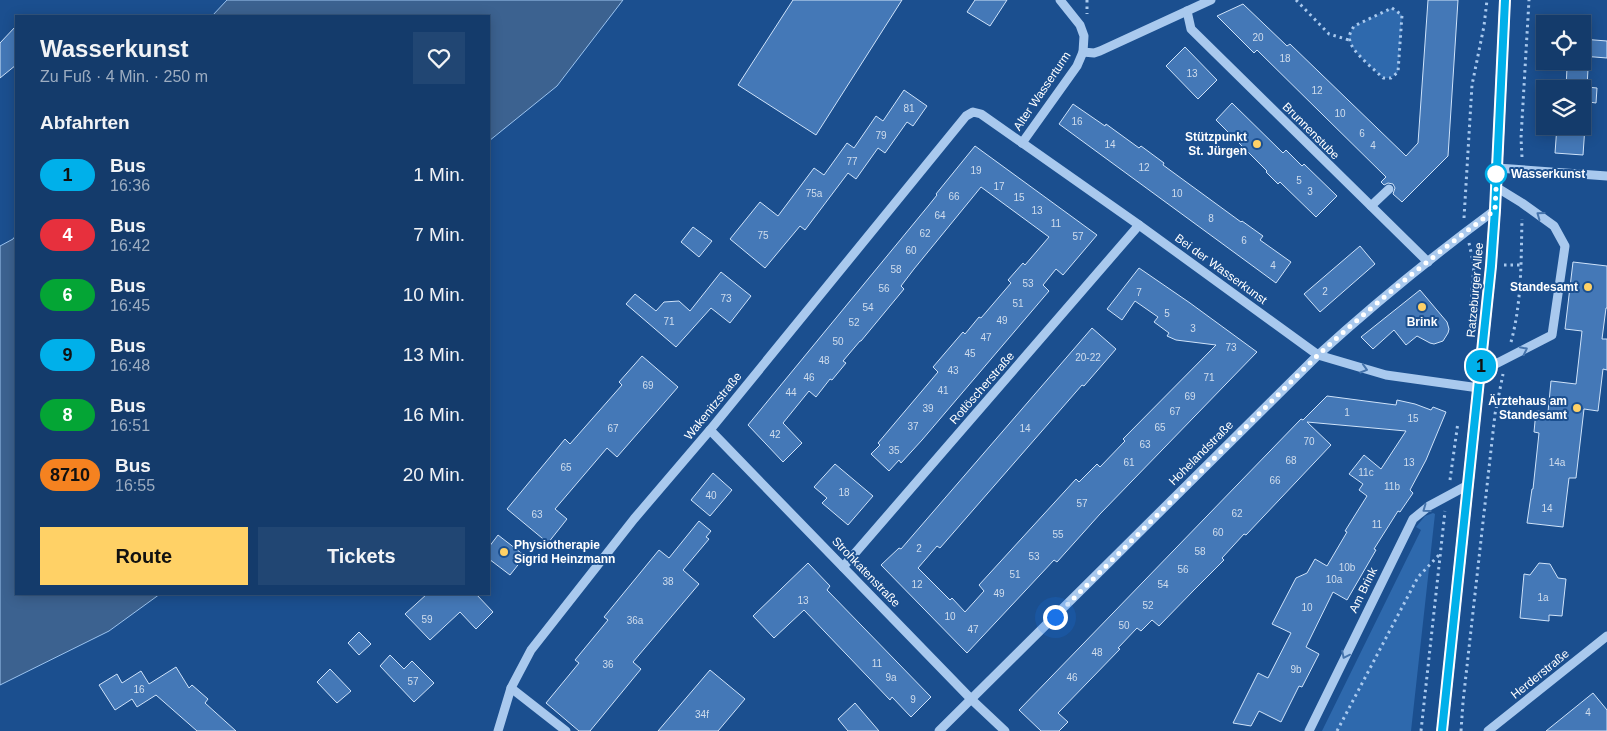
<!DOCTYPE html>
<html lang="de">
<head>
<meta charset="utf-8">
<style>
  body { margin:0; font-family:Helvetica,sans-serif; background:#214673; color:#f1f3f6; height:100vh; display:flex; flex-direction:column; font-size:19px; white-space:nowrap }
  * { box-sizing:border-box; margin:0 }
  p { font-size:16px; color:#9dadc1 }
  .icon { flex:none; width:28px; height:28px; fill:none; stroke:currentColor; stroke-width:2; stroke-linecap:round; stroke-linejoin:round }
  .map { position:relative; flex:1; overflow:hidden }
  .side { position:absolute; left:15px; top:15px; width:475px; height:580px; display:flex; flex-direction:column; background:#143b6b; border-radius:0px; box-shadow:0 2px 12px #0003,0 0 0 1px #33557e }
  .side>* { flex:none }
  .badge { padding:0 10px; border-radius:16px; font-size:18px; line-height:32px }
  .buttons { position:absolute; left:1536px; top:15px; display:grid; gap:10px }
  .buttons a { display:grid; place-items:center; width:55px; height:55px; border-radius:0px; background:#143b6b; box-shadow:0 2px 12px #0003,0 0 0 1px #33557e; font-size:25px }
  .you { position:absolute; width:25px; height:25px; margin:-12px; border:4px solid #fff; border-radius:50%; background:#1a73e8; box-shadow:0 0 0 8px #1a73e833 }
  .map>.badge { position:absolute; translate:-50% -50%; box-shadow:0 0 0 2px #fff }
  h2 { padding:0 25px; font-size:19px; line-height:45px }
  .round { display:grid; place-items:center; flex:none; width:52px; height:52px; border-radius:0px; background:#214673 }
  .headline { display:flex; align-items:center; justify-content:space-between; height:85px; padding:0 25px }
  h1 { font-size:24px; font-weight:800; line-height:38px }
  .primary-button { display:flex; gap:10px; margin-top:auto; padding:10px 25px }
  .primary-button a { flex:1; height:58px; border-radius:0px; background:#ffd166; color:#111; font-size:20px; font-weight:800; line-height:58px; text-align:center }
  .primary-button a+a { background:#214673; color:#f1f3f6 }
  ul { padding:0; list-style:none }
  li { display:flex; align-items:center; gap:15px; height:60px; padding:0 25px }
  li div { flex:1 }
  li b { display:block; font-size:19px }
  li em { font-style:normal }
  li .badge { min-width:55px; font-weight:700; text-align:center }
  .map>svg:first-child { display:block }
  .green { fill:#2e69ad }
  .water { fill:#3c6290; stroke:#9cc4f0 }
  .building { fill:#4478b7; stroke:#cfe3fa }
  .lines { fill:none; stroke-linecap:round; stroke-linejoin:round }
  .path { stroke:#a9c9ee; stroke-width:3; stroke-dasharray:2.5 4; stroke-linecap:butt }
  .minor { stroke:#a9c9ee; stroke-width:9 }
  .major { stroke:#f0f6ff; stroke-width:12 }
  .oneway { stroke:#4674ac }
  .line-casing { stroke:#fff; stroke-width:11 }
  .line { stroke:#00b0ea; stroke-width:8 }
  .walk { stroke:#fff; stroke-width:5; stroke-dasharray:0 9 }
  .poi-dot { fill:#ffd166; stroke:#1b4f8f; stroke-width:2 }
  .stop-dot { fill:#fff; stroke:#00b0ea; stroke-width:2.5 }
  .labels { text-anchor:middle; dominant-baseline:central; stroke-width:4; stroke-linejoin:round; paint-order:stroke }
  .number-label { font-size:10px; fill:#d0dded }
  .street-label { font-size:12px; fill:#fff; stroke:#1b4f8f }
  .poi-label { font-size:12px; font-weight:bold; fill:#fff; stroke:#1b4f8f; text-anchor:end }
  .stop-label { font-size:12px; font-weight:bold; fill:#fff; stroke:#1b4f8f; text-anchor:start }
</style>
</head>
<body>
<div class="map">
<svg width="1607" height="731" viewBox="0 0 1607 731">
  <rect width="100%" height="100%" fill="#1b4f8f"/>
  <g class="green">
    <path d="M1392 8 1402 15 1398 72 1391 78H1383C1374 69 1352 52 1350 41 1348 36 1351 31 1354 26Z"/>
    <path d="M1433 513 1435 514 1411 731H1322L1421 530 1416 527 1425 516Z"/>
  </g>
  <g class="water">
    <path d="M227 0H623L557 86 489 141V16H212Z"/>
    <path d="M16 235V594H160L109 631 0 685V246L13 239Z"/>
  </g>
  <g class="building">
    <path d="M793 0H902L816 135 738 85Z"/>
    <path d="M975 0H1007L990 26 967 12Z"/>
    <path d="M1428 0H1458L1448 156 1402 202 1393 194 1395 188 1393 184 1388 183 1384 185 1381 182 1386 177 1257 50 1254 53 1217 16 1243 4 1287 46 1290 44 1406 156 1418 143Z"/>
    <path d="M16 26V65L0 78V43Z"/>
    <path d="M1582 39 1607 41V58L1582 56Z"/>
    <path d="M1185 47 1217 80 1198 99 1166 66Z"/>
    <path d="M1567 67 1588 69 1587 87 1597 88 1596 103 1582 101V89H1566Z"/>
    <path d="M904 90 927 106 913 126 907 122 885 153 878 148 856 179 848 173 805 230 800 226 765 268 730 239 760 202 778 216 814 168 824 175 847 143 854 148 876 116 883 121Z"/>
    <path d="M1232 103 1283 153 1286 150 1302 166 1304 164 1337 196 1316 217 1280 182 1278 184 1266 172 1267 171 1216 120Z"/>
    <path d="M1073 104 1105 126 1106 124 1139 148 1141 146 1164 163 1163 165 1241 222 1242 221 1263 236 1260 240 1291 262 1276 283 1059 124Z"/>
    <path d="M1557 126H1585L1583 155 1555 153Z"/>
    <path d="M975 146 1097 235 1063 275 1056 269 1043 285 1049 291 922 440 901 463 899 460 889 471 871 454 880 445 878 443 938 372 933 367 963 332 965 334 979 317 981 318 1011 283 1008 280 1023 263 1025 265 1049 237 981 187 914 269 901 286 904 289 861 341H860L843 361 846 363 832 380 830 379 816 397 809 391 783 423 802 443 783 462 748 425 929 205 937 195 936 194Z"/>
    <path d="M693 227 712 241 699 257 681 242Z"/>
    <path d="M1360 246 1375 264 1320 312 1304 294Z"/>
    <path d="M1573 262 1607 266V308H1606L1602 339H1607V370L1603 369 1598 411 1584 409 1576 478H1569L1563 527 1527 523 1532 489H1533L1539 433 1534 432 1536 411 1548 412 1551 381 1576 384 1582 331 1565 329Z"/>
    <path d="M1139 268 1190 303 1257 352 1100 514 1057 562 1054 560 967 653 881 565 899 548 901 549 1092 328 1116 349 1084 386 1082 385 940 548 937 546 918 568 950 600 952 598 965 612 984 591 979 585 1076 479 1079 482 1097 464 1100 467 1125 441 1123 439 1216 345 1176 340 1167 336 1169 333 1154 322 1158 317 1135 301 1122 320 1107 309Z"/>
    <path d="M721 272 751 296 730 323 711 308 676 347 626 304 635 294 656 311 664 302 679 301 690 311Z"/>
    <path d="M1420 290 1447 322 1449 329 1448 333 1443 341 1434 344 1430 343 1417 336 1406 345 1394 330 1373 349 1361 337Z"/>
    <path d="M642 356 678 387 617 457 607 448 555 509 567 519 548 543 507 509 565 439 570 444 622 385 619 382Z"/>
    <path d="M1327 396 1396 405 1397 400 1415 404 1431 410 1433 407 1446 412 1426 460 1410 490 1413 493 1400 512 1398 511 1374 549 1376 550 1347 600 1333 592 1306 647 1319 654 1302 687 1299 686 1281 722 1259 711 1251 726 1233 723 1258 673 1268 678 1291 633 1272 624 1296 578 1307 573 1315 559 1327 566 1347 532 1345 531 1367 496 1359 490 1363 484 1349 474 1364 455 1381 469 1406 431 1307 422 1331 445 1246 535 1244 534 1222 558 1224 560 1194 590 1159 626 1152 620 1141 631 1137 628 1118 648 1120 649 1058 713 1068 722 1059 731H1041L1019 710 1301 419 1303 420Z"/>
    <path d="M835 464 873 496 848 525 822 503 827 498 814 487Z"/>
    <path d="M713 473 732 490 710 516 691 500Z"/>
    <path d="M699 521 711 531 706 537 709 539 683 570 699 584 633 662 641 669 590 731H579L546 703 579 663 575 660 608 620 604 617 659 550 669 558Z"/>
    <path d="M498 535 525 556 510 575 489 559V547Z"/>
    <path d="M808 563 830 586 827 590 931 697 911 717 892 697 890 700 804 610 774 638 753 616Z"/>
    <path d="M1539 563 1550 564 1558 578 1566 579 1562 616 1549 615V621L1520 618 1524 574 1530 575Z"/>
    <path d="M427 594H476L493 612 476 629 460 612 430 640 405 614Z"/>
    <path d="M359 632 371 644 359 655 348 643Z"/>
    <path d="M390 655 404 669 412 661 434 683 414 702 380 666Z"/>
    <path d="M176 667 189 688 192 685 208 699 205 703 236 731H197L156 695 137 707 132 699 115 710 99 685 117 674 122 683 141 671 149 684Z"/>
    <path d="M330 669 351 691 337 703 317 682Z"/>
    <path d="M710 670 745 699 718 731H658Z"/>
    <path d="M1593 693 1607 710V731H1546Z"/>
    <path d="M855 703 879 731H848L838 719Z"/>
  </g>
  <g class="lines">
    <g class="path">
      <path d="M1087 0V14"/>
      <path d="M1296 0 1329 34 1349 40"/>
      <path d="M1392 8 1402 15 1398 72 1391 78H1383C1374 69 1352 52 1350 41 1348 36 1351 31 1354 26Z"/>
      <path d="M1522 157 1521 138 1529 0"/>
      <path d="M1464 218 1472 85 1484 26 1487 0"/>
      <path d="M1469 243 1474 266 1471 304"/>
      <path d="M1504 265H1520"/>
      <path d="M1511 342C1522 302 1521 259 1522 219"/>
      <path d="M1450 480 1458 422"/>
      <path d="M1337 731 1418 577 1440 554"/>
      <path d="M1421 731 1445 511"/>
      <path d="M1461 731 1463 702 1495 414 1503 374"/>
    </g>
    <g class="minor">
      <path d="M1187 11 1191 29 1428 262"/>
      <path d="M1083 52 1094 53 1100 51 1211 0"/>
      <path d="M1022 143 1077 66 1083 52 1084 36 1080 25 1060 0"/>
      <path d="M1497 168 1607 176"/>
      <path d="M1371 206 1389 189"/>
      <path d="M1480 372 1552 335 1565 246 1554 226 1522 203 1496 187"/>
      <path d="M710 430 972 700 1005 731"/>
      <path d="M843 567 1139 225"/>
      <path d="M511 688 566 731"/>
      <path d="M498 731 511 688 531 650 634 519 710 430 966 116 973 112 981 114 1139 225 1318 355 1386 375 1479 388"/>
      <path d="M939 731 1318 355C1374 304 1434 255 1495 210"/>
      <path d="M1309 731 1413 519 1429 506 1468 485"/>
      <path d="M1488 731 1607 636"/>
    </g>
    <path class="major" d="M1442 731 1491 266 1495 210 1505 0"/>
  </g>
  <defs><path id="oneway-chevron" d="M-2-3.5L2.5 0L-2 3.5" fill="none" stroke-width="1.6" stroke-linecap="round" stroke-linejoin="round" transform="scale(1.25)"/></defs>
  <g class="oneway">
    <use href="#oneway-chevron" transform="translate(1540 215) rotate(-144)"/>
    <use href="#oneway-chevron" transform="translate(1524 350) rotate(-27)"/>
    <use href="#oneway-chevron" transform="translate(1364 369) rotate(17)"/>
    <use href="#oneway-chevron" transform="translate(1426 509) rotate(144)"/>
    <use href="#oneway-chevron" transform="translate(1345 655) rotate(116)"/>
  </g>
  <g class="lines">
    <g class="line-casing">
      <path id="line" d="M1442 731 1491 266 1495 210 1505 0"/>
    </g>
    <use href="#line" class="line"/>
    <path class="walk" d="M1055 617 1318 355C1374 304 1434 255 1495 210L1497 168 1496 174"/>
  </g>
  <g class="poi-dot">
    <circle cx="1257" cy="144" r="5"/>
    <circle cx="1588" cy="287" r="5"/>
    <circle cx="1422" cy="307" r="5"/>
    <circle cx="1577" cy="408" r="5"/>
    <circle cx="504" cy="552" r="5"/>
  </g>
  <circle class="stop-dot" cx="1496" cy="174" r="10"/>
  <g class="labels">
    <g class="number-label">
      <text x="1258" y="37">20</text>
      <text x="1285" y="58">18</text>
      <text x="1192" y="73">13</text>
      <text x="1317" y="90">12</text>
      <text x="909" y="108">81</text>
      <text x="1340" y="113">10</text>
      <text x="1077" y="121">16</text>
      <text x="1362" y="133">6</text>
      <text x="881" y="135">79</text>
      <text x="1110" y="144">14</text>
      <text x="1373" y="145">4</text>
      <text x="852" y="161">77</text>
      <text x="1144" y="167">12</text>
      <text x="976" y="170">19</text>
      <text x="1299" y="180">5</text>
      <text x="999" y="186">17</text>
      <text x="1310" y="191">3</text>
      <text x="814" y="193">75a</text>
      <text x="1177" y="193">10</text>
      <text x="954" y="196">66</text>
      <text x="1019" y="197">15</text>
      <text x="1037" y="210">13</text>
      <text x="940" y="215">64</text>
      <text x="1211" y="218">8</text>
      <text x="1056" y="223">11</text>
      <text x="925" y="233">62</text>
      <text x="763" y="235">75</text>
      <text x="1078" y="236">57</text>
      <text x="1244" y="240">6</text>
      <text x="911" y="250">60</text>
      <text x="1273" y="265">4</text>
      <text x="896" y="269">58</text>
      <text x="1028" y="283">53</text>
      <text x="884" y="288">56</text>
      <text x="1325" y="291">2</text>
      <text x="1139" y="292">7</text>
      <text x="726" y="298">73</text>
      <text x="1018" y="303">51</text>
      <text x="868" y="307">54</text>
      <text x="1167" y="313">5</text>
      <text x="1002" y="320">49</text>
      <text x="669" y="321">71</text>
      <text x="854" y="322">52</text>
      <text x="1193" y="328">3</text>
      <text x="986" y="337">47</text>
      <text x="838" y="341">50</text>
      <text x="1231" y="347">73</text>
      <text x="970" y="353">45</text>
      <text x="1088" y="357">20-22</text>
      <text x="824" y="360">48</text>
      <text x="953" y="370">43</text>
      <text x="809" y="377">46</text>
      <text x="1209" y="377">71</text>
      <text x="648" y="385">69</text>
      <text x="943" y="390">41</text>
      <text x="791" y="392">44</text>
      <text x="1190" y="396">69</text>
      <text x="928" y="408">39</text>
      <text x="1175" y="411">67</text>
      <text x="1347" y="412">1</text>
      <text x="1413" y="418">15</text>
      <text x="913" y="426">37</text>
      <text x="1160" y="427">65</text>
      <text x="613" y="428">67</text>
      <text x="1025" y="428">14</text>
      <text x="775" y="434">42</text>
      <text x="1309" y="441">70</text>
      <text x="1145" y="444">63</text>
      <text x="894" y="450">35</text>
      <text x="1291" y="460">68</text>
      <text x="1129" y="462">61</text>
      <text x="1409" y="462">13</text>
      <text x="1557" y="462">14a</text>
      <text x="566" y="467">65</text>
      <text x="1366" y="472">11c</text>
      <text x="1275" y="480">66</text>
      <text x="1392" y="486">11b</text>
      <text x="844" y="492">18</text>
      <text x="711" y="495">40</text>
      <text x="1082" y="503">57</text>
      <text x="1547" y="508">14</text>
      <text x="1237" y="513">62</text>
      <text x="537" y="514">63</text>
      <text x="1377" y="524">11</text>
      <text x="1218" y="532">60</text>
      <text x="1058" y="534">55</text>
      <text x="919" y="548">2</text>
      <text x="1200" y="551">58</text>
      <text x="1034" y="556">53</text>
      <text x="1347" y="567">10b</text>
      <text x="1183" y="569">56</text>
      <text x="1015" y="574">51</text>
      <text x="1334" y="579">10a</text>
      <text x="668" y="581">38</text>
      <text x="917" y="584">12</text>
      <text x="1163" y="584">54</text>
      <text x="999" y="593">49</text>
      <text x="1543" y="597">1a</text>
      <text x="803" y="600">13</text>
      <text x="1148" y="605">52</text>
      <text x="1307" y="607">10</text>
      <text x="950" y="616">10</text>
      <text x="427" y="619">59</text>
      <text x="635" y="620">36a</text>
      <text x="1124" y="625">50</text>
      <text x="973" y="629">47</text>
      <text x="1097" y="652">48</text>
      <text x="877" y="663">11</text>
      <text x="608" y="664">36</text>
      <text x="1296" y="669">9b</text>
      <text x="891" y="677">9a</text>
      <text x="1072" y="677">46</text>
      <text x="413" y="681">57</text>
      <text x="139" y="689">16</text>
      <text x="913" y="699">9</text>
      <text x="1588" y="712">4</text>
      <text x="702" y="714">34f</text>
    </g>
    <g class="street-label">
      <text transform="translate(1042 91) rotate(-56)">Alter Wasserturm</text>
      <text transform="translate(1311 131) rotate(45)">Brunnenstube</text>
      <text transform="translate(1221 269) rotate(36)">Bei der Wasserkunst</text>
      <text transform="translate(1475 290) rotate(-85)">Ratzeburger Allee</text>
      <text transform="translate(982 388) rotate(-49)">Rotlöscherstraße</text>
      <text transform="translate(713 406) rotate(-51)">Wakenitzstraße</text>
      <text transform="translate(1201 453) rotate(-45)">Hohelandstraße</text>
      <text transform="translate(866 572) rotate(46)">Strohkatenstraße</text>
      <text transform="translate(1363 590) rotate(-64)">Am Brink</text>
      <text transform="translate(1540 674) rotate(-39)">Herderstraße</text>
    </g>
    <g class="poi-label">
      <text x="1247" y="137">Stützpunkt<tspan x="1247" dy="14">St. Jürgen</tspan></text>
      <text x="1578" y="287">Standesamt</text>
      <text x="1422" y="322" text-anchor="middle">Brink</text>
      <text x="1567" y="401">Ärztehaus am<tspan x="1567" dy="14">Standesamt</tspan></text>
      <text x="514" y="545" text-anchor="start">Physiotherapie<tspan x="514" dy="14">Sigrid Heinzmann</tspan></text>
    </g>
    <g class="stop-label">
      <text x="1511" y="174">Wasserkunst</text>
    </g>
  </g>
</svg>
<div class="buttons">
<a><svg class="icon" aria-label="locate" viewBox="0 0 24 24"><circle cx="12" cy="12" r="6"/><path d="M12 2v4M12 18v4M2 12h4M18 12h4"/></svg></a>
<a><svg class="icon" aria-label="layers" viewBox="0 0 24 24"><path d="M12 4l9 5-9 5-9-5zM3 14l9 5 9-5"/></svg></a>
</div>
<div class="you" style="left:1055px;top:617px"></div>
<b class="badge" style="left:1481px;top:366px;background:#00b0ea;color:#111">1</b>
<section class="side">
<div class="headline"><div><h1>Wasserkunst</h1><p>Zu Fuß · 4 Min. · 250 m</p></div><a class="round"><svg class="icon" aria-label="heart" viewBox="0 0 24 24"><path d="M12 20l-8-8c-3-5 5-10 8-4 3-6 11-1 8 4z"/></svg></a></div>
<h2>Abfahrten</h2>
<ul>
<li><span class="badge" style="background:#00b0ea;color:#111">1</span><div><b>Bus</b><p>16:36</p></div><em>1 Min.</em></li>
<li><span class="badge" style="background:#e7303d;color:#fff">4</span><div><b>Bus</b><p>16:42</p></div><em>7 Min.</em></li>
<li><span class="badge" style="background:#04a535;color:#fff">6</span><div><b>Bus</b><p>16:45</p></div><em>10 Min.</em></li>
<li><span class="badge" style="background:#00b0ea;color:#111">9</span><div><b>Bus</b><p>16:48</p></div><em>13 Min.</em></li>
<li><span class="badge" style="background:#04a535;color:#fff">8</span><div><b>Bus</b><p>16:51</p></div><em>16 Min.</em></li>
<li><span class="badge" style="background:#f58220;color:#111">8710</span><div><b>Bus</b><p>16:55</p></div><em>20 Min.</em></li>
</ul>
<div class="primary-button"><a>Route</a><a>Tickets</a></div>
</section>
</div>
</body>
</html>
